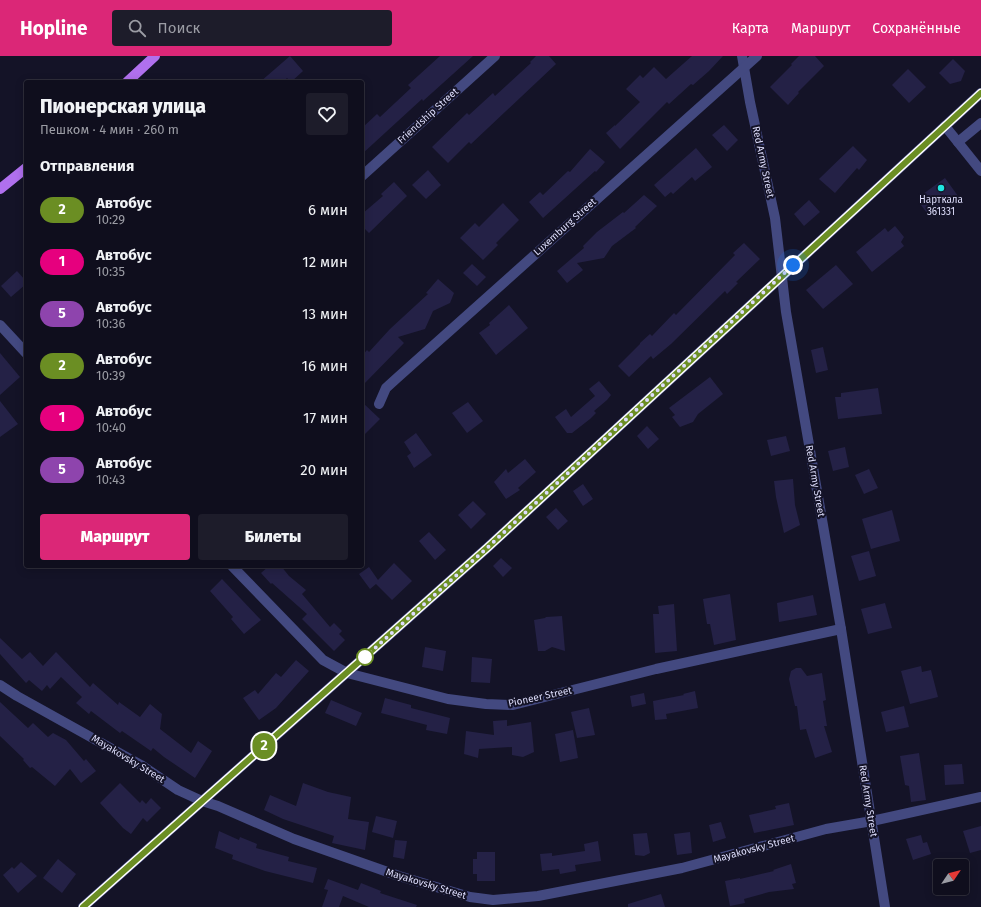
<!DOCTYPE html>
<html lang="ru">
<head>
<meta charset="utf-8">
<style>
  body { margin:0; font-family:"Fira Sans",sans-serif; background:#1d1c2a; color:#f1f3f6; height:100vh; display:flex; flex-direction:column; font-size:15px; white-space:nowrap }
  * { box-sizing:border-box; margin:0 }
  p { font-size:13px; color:#9b9ca4 }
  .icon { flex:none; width:22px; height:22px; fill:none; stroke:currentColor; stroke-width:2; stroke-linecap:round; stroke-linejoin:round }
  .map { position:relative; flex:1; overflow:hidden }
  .drawer { position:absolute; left:24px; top:24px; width:340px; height:488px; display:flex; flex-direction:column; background:#0f0e1d; border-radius:4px; box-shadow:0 2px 10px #0003,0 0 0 1px #2f2e3b }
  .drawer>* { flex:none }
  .badge { padding:0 8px; border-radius:13px; font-size:14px; line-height:26px }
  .needle { width:26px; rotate:55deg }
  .controls { position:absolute; left:933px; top:803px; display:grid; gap:8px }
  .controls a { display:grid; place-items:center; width:36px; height:36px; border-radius:4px; background:#0f0e1d; box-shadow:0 2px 10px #0003,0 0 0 1px #2f2e3b; font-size:20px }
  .you { position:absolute; width:20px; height:20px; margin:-10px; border:3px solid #fff; border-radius:50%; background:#1a73e8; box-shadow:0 0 0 6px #1a73e833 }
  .map>.badge { position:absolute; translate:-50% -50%; box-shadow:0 0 0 2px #fff }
  h2 { padding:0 16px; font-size:15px; line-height:36px }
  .round { display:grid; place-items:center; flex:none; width:42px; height:42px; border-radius:4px; background:#1d1c2a }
  .headline { display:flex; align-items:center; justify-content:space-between; height:68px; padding:0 16px }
  h1 { font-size:19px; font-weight:800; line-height:30px }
  .primary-button { display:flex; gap:8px; margin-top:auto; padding:8px 16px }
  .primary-button a { flex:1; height:46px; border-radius:4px; background:#db2777; color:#fff; font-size:16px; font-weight:800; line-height:46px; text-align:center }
  .primary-button a+a { background:#1d1c2a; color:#f1f3f6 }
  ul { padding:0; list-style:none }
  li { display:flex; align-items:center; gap:12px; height:52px; padding:0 16px }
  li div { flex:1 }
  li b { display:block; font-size:15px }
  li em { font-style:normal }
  li .badge { min-width:44px; font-weight:700; text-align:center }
  header { display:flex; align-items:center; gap:24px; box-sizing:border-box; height:56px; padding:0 20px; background:#db2777; color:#fff }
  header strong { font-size:19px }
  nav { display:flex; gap:22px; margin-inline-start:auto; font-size:14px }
  .search { width:280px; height:36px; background:#1d1c2a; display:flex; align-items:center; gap:10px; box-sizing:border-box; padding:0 14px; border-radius:4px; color:#9b9ca4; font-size:15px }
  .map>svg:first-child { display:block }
  .building { fill:#242146 }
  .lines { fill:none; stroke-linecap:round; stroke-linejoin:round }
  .minor { stroke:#434980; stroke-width:10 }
  .major { stroke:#b070ee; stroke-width:10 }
  .line-casing { stroke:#fff; stroke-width:9 }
  .line { stroke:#6b8e23; stroke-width:6 }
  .walk { stroke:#ddddfb; stroke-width:4; stroke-dasharray:0 7.2 }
  .poi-dot { fill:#1fe5e1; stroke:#141327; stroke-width:1.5 }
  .stop-dot { fill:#fff; stroke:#6b8e23; stroke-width:2 }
  .labels { text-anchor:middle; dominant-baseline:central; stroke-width:4; stroke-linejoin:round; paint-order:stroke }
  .street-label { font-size:10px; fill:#ddddfb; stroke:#141327 }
  .poi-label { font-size:10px; fill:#ddddfb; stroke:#141327 }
</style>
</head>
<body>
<header>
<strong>Hopline</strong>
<div class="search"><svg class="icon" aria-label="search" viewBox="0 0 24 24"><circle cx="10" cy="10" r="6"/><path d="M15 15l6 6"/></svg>Поиск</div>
<nav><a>Карта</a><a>Маршрут</a><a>Сохранённые</a></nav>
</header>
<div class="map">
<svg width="981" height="851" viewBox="0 0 981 851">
  <rect width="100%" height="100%" fill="#141327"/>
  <g class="building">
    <path d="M290 0 303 15 291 26 287 22 283 26H260Z"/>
    <path d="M440 0H473L423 45 422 43 362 98V72L377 58 380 61 411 32 408 29Z"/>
    <path d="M536 0H549L556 8 471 88 469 86 448 107 432 91 467 57 469 59 493 37 495 40 531 7 530 6Z"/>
    <path d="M692 0H723L709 15 693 29 691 28 669 48 667 46 620 93 606 77 615 69V70L640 46 626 33 640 19 643 22 654 11 666 23Z"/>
    <path d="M799 0H815L824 10 798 36 799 37 788 49 770 31 792 9 791 8Z"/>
    <path d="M953 3 965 15 961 25 950 28 939 17Z"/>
    <path d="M908 13 926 31 909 47 892 29Z"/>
    <path d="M724 69 738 84 727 95 712 79Z"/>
    <path d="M853 90 867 104 859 114 857 112 835 137 819 123Z"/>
    <path d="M696 92 712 111 695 125 692 121 673 138 671 136 665 141 654 129Z"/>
    <path d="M590 93 605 106 596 116 595 115 543 162 529 146 540 136 543 139 568 115 570 116Z"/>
    <path d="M428 114 441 129 426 143 412 129Z"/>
    <path d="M945 122 958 140 930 161 918 145 924 140 923 138Z"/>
    <path d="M394 126 407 140 369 177 362 170V158L383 140 381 138Z"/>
    <path d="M644 139 657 150 635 171 636 172 612 190 604 202 577 207 583 214 567 227 557 215 584 192 583 190 597 176 623 156 624 157Z"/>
    <path d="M809 144 820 156 804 170 794 158Z"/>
    <path d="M503 147 519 164 496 187 498 189 483 204 460 182 475 167 479 171Z"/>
    <path d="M895 170 904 181 901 186 904 190 872 216 856 196 885 172 888 176Z"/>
    <path d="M744 187 760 203 736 226 738 227 727 238 725 235 671 288 653 303 651 300 629 321 618 310 640 288V287L650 278 652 280 674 257 676 259 735 199 733 197Z"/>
    <path d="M472 208 486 221 477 230 463 217Z"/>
    <path d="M836 209 853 228 823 253 806 234Z"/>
    <path d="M17 215 26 225V228L11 241 1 230Z"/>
    <path d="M438 223 454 237 450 247 433 255 425 273 398 281 404 287 362 330V300L367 294 369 296 390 273 428 238 426 237Z"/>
    <path d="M509 249 528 272 496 299 479 277 490 269 489 267Z"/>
    <path d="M823 291 828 314 816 317 811 294Z"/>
    <path d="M0 297 20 321 0 339Z"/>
    <path d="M710 321 723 338 698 358 693 366 680 371 672 361 675 359 669 352Z"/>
    <path d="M599 325 611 339 607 344 594 355 596 357 590 363 572 377H567L555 361 566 353 571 361 595 340 589 333Z"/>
    <path d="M878 332 882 358 838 363 835 341H841V337Z"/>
    <path d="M0 345 18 368 0 381Z"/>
    <path d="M362 346 380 363 362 381Z"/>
    <path d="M468 346 483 365 467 377 452 357Z"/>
    <path d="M647 370 659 383 648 393 637 380Z"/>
    <path d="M416 377 432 399 414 412 407 400 411 397 404 386Z"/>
    <path d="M786 380 790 395 771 400 767 384Z"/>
    <path d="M845 391 849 411 833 415 828 395Z"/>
    <path d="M525 403 536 416 518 432 520 434 506 443 494 426 506 413 508 417Z"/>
    <path d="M869 413 878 432 864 438 855 419Z"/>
    <path d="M793 423 795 449 800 469 784 477 776 441 774 425Z"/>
    <path d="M583 428 593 443 583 450 573 435Z"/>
    <path d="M473 445 486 458 471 473 458 459Z"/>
    <path d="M556 452 568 465 558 474 546 461Z"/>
    <path d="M892 454 900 485 871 493 862 463Z"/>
    <path d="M429 476 446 494 435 504 419 485Z"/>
    <path d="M869 495 876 520 859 525 851 500Z"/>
    <path d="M501 502 512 512 503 521 493 510Z"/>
    <path d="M394 507 412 525 392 544 376 528 370 533 359 518 369 511 378 524Z"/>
    <path d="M269 510H281L289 520 306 534 302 538 330 571 334 567 342 575 339 578 345 584 334 595 302 563 307 558 272 527 271 528 261 517Z"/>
    <path d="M222 523 261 564 244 578 231 563 233 561 210 535Z"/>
    <path d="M730 538 736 584 714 589 710 568H707L703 543Z"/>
    <path d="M813 539 817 559 779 566 777 547Z"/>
    <path d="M885 547 892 572 868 578 861 553Z"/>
    <path d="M674 548 677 595 655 597 653 558H659L658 550Z"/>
    <path d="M562 560 565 595 552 591 545 595H538L534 564 545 562 546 561Z"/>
    <path d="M0 582 22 603 30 596 43 610 56 596 90 631 93 627 118 649 119 646 140 661 150 648 162 658 160 673 191 697 198 685 212 695 195 722 164 701 153 692 151 695 122 675 120 677 91 655 89 658 76 647 82 641 61 621 50 633 47 629 42 635 29 624 26 627 0 598Z"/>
    <path d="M425 591 446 595 443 615 422 611Z"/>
    <path d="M472 601 492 603 490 627 471 626Z"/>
    <path d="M296 604 309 615 276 652 259 664 243 642 255 634 258 638 276 617 281 621Z"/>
    <path d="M921 610 922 616 931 614 938 641 910 648 901 615Z"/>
    <path d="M796 612H801L807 620 822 617 826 644 823 645 827 670H824L832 696 815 702 806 673 800 674 797 650H795L789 623 791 615Z"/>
    <path d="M695 635 698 652 666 658 667 663 655 664 653 645 684 639 683 638Z"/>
    <path d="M644 637 646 648 632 651 630 640Z"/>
    <path d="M385 642 411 649V652L450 662 447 678 426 674 427 669 381 657Z"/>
    <path d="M331 644 362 657 356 670 325 657Z"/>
    <path d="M0 646 28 672 33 667 48 681 53 677 66 684 84 705 86 703 96 715 81 727 70 713 55 730 32 711 30 712 23 704 24 703 0 680Z"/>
    <path d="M904 650 909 671 886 676 881 656Z"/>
    <path d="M589 652 595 679 577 682 571 656Z"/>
    <path d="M507 664V670L531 666 534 696 523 701 512 699V691L479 693 478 702 464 698 466 675 494 679 493 665Z"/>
    <path d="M573 674 578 702 560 706 555 678Z"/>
    <path d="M919 697 926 744 911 746 909 730 905 729 900 700Z"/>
    <path d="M962 708 964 728 945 729 944 709Z"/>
    <path d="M120 727 140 747 142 744 146 748 151 742 161 752 147 766 143 762 131 778 123 772 100 747Z"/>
    <path d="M303 727 328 736 351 741 348 763 369 766 365 794 332 787 334 780 283 763 264 754 270 739 296 750Z"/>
    <path d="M789 747 794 769 754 777 749 759 776 753 775 750Z"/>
    <path d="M376 760 397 765 393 782 372 776Z"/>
    <path d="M721 766 726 782 713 786 709 769Z"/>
    <path d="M981 770V794L970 797 963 775Z"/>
    <path d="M219 775 239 784 240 781 257 788 256 792 289 801 288 805 317 812 313 827 265 815 232 803 233 799 215 792Z"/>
    <path d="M690 776 692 797 677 799 674 778Z"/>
    <path d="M647 777 650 797 644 800 635 799 633 778Z"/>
    <path d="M921 779 923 787 927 786 931 798 913 804 906 783Z"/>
    <path d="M395 784 407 785 404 803 393 801Z"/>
    <path d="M598 785 601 805 575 809 576 815 560 818 559 813 542 815 540 798 552 797V800L585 795 584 788Z"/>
    <path d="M477 796H495V825H477V818H473V803H477Z"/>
    <path d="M58 803 76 818 62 837 43 822Z"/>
    <path d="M21 806 37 820 18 837 3 819 12 811 14 813Z"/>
    <path d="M791 808 796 827 792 828 794 833 769 836 744 843 745 847 730 850 725 825 740 822V823L774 815 773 814Z"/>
    <path d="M328 823 358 834 361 827 381 835 380 837 417 849 416 851H369L343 840 339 851H322L328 834 324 833Z"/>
    <path d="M661 838 665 851H628V848Z"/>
  </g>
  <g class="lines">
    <g class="minor">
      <path d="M742 0 750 46 775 162 786 256 841 573 885 851"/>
      <path d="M945 70 981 115"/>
      <path d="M958 86 981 67"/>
      <path d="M362 120 495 0"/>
      <path d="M0 269 26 297"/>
      <path d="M379 348 386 332 397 322 757 0"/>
      <path d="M232 510 323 604 347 617 448 643 486 648 513 649 656 613 841 573"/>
      <path d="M0 629 17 640 141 709 178 734 202 745 218 750 294 783 399 820 470 841 493 844 538 840 682 812 826 773 872 765 981 741"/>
      <path d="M83 851 487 492 981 37"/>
    </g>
    <g class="major">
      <path d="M127 26 155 0"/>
      <path d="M0 133 26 112"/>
    </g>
  </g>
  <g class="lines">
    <g class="line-casing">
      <path id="line" d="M83 851 487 492 981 37"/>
    </g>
    <use href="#line" class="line"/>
    <path class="walk" d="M365 601 487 492 793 209"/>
  </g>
  <circle class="poi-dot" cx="941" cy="132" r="4"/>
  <circle class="stop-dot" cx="365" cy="601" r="8"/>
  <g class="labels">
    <g class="street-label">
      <text transform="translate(428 60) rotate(-42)">Friendship Street</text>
      <text transform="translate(763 106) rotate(78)">Red Army Street</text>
      <text transform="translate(565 171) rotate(-42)">Luxemburg Street</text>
      <text transform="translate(815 425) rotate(80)">Red Army Street</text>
      <text transform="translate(540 641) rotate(-12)">Pioneer Street</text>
      <text transform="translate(128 703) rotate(31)">Mayakovsky Street</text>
      <text transform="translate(868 745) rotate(81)">Red Army Street</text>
      <text transform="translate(754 793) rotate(-15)">Mayakovsky Street</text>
      <text transform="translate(426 828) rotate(17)">Mayakovsky Street</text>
    </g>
    <g class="poi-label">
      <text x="941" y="144">Нарткала<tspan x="941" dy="12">361331</tspan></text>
    </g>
  </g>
</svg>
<div class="controls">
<a><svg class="needle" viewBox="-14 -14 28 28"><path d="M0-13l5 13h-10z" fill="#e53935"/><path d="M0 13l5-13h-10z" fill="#9b9ca4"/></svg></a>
</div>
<div class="you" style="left:793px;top:209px"></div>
<b class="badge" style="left:264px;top:690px;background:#6b8e23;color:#fff">2</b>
<section class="drawer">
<div class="headline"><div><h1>Пионерская улица</h1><p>Пешком · 4 мин · 260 m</p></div><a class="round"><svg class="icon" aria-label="heart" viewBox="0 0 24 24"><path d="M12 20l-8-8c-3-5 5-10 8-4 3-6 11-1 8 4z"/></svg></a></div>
<h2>Отправления</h2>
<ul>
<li><span class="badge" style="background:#6b8e23;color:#fff">2</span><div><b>Автобус</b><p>10:29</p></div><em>6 мин</em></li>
<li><span class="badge" style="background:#e6007e;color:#fff">1</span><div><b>Автобус</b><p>10:35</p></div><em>12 мин</em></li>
<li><span class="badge" style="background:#8e44ad;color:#fff">5</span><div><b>Автобус</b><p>10:36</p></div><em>13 мин</em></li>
<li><span class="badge" style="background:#6b8e23;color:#fff">2</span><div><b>Автобус</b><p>10:39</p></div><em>16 мин</em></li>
<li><span class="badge" style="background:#e6007e;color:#fff">1</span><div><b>Автобус</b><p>10:40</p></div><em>17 мин</em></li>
<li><span class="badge" style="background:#8e44ad;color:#fff">5</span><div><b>Автобус</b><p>10:43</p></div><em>20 мин</em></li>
</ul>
<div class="primary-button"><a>Маршрут</a><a>Билеты</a></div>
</section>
</div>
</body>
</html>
